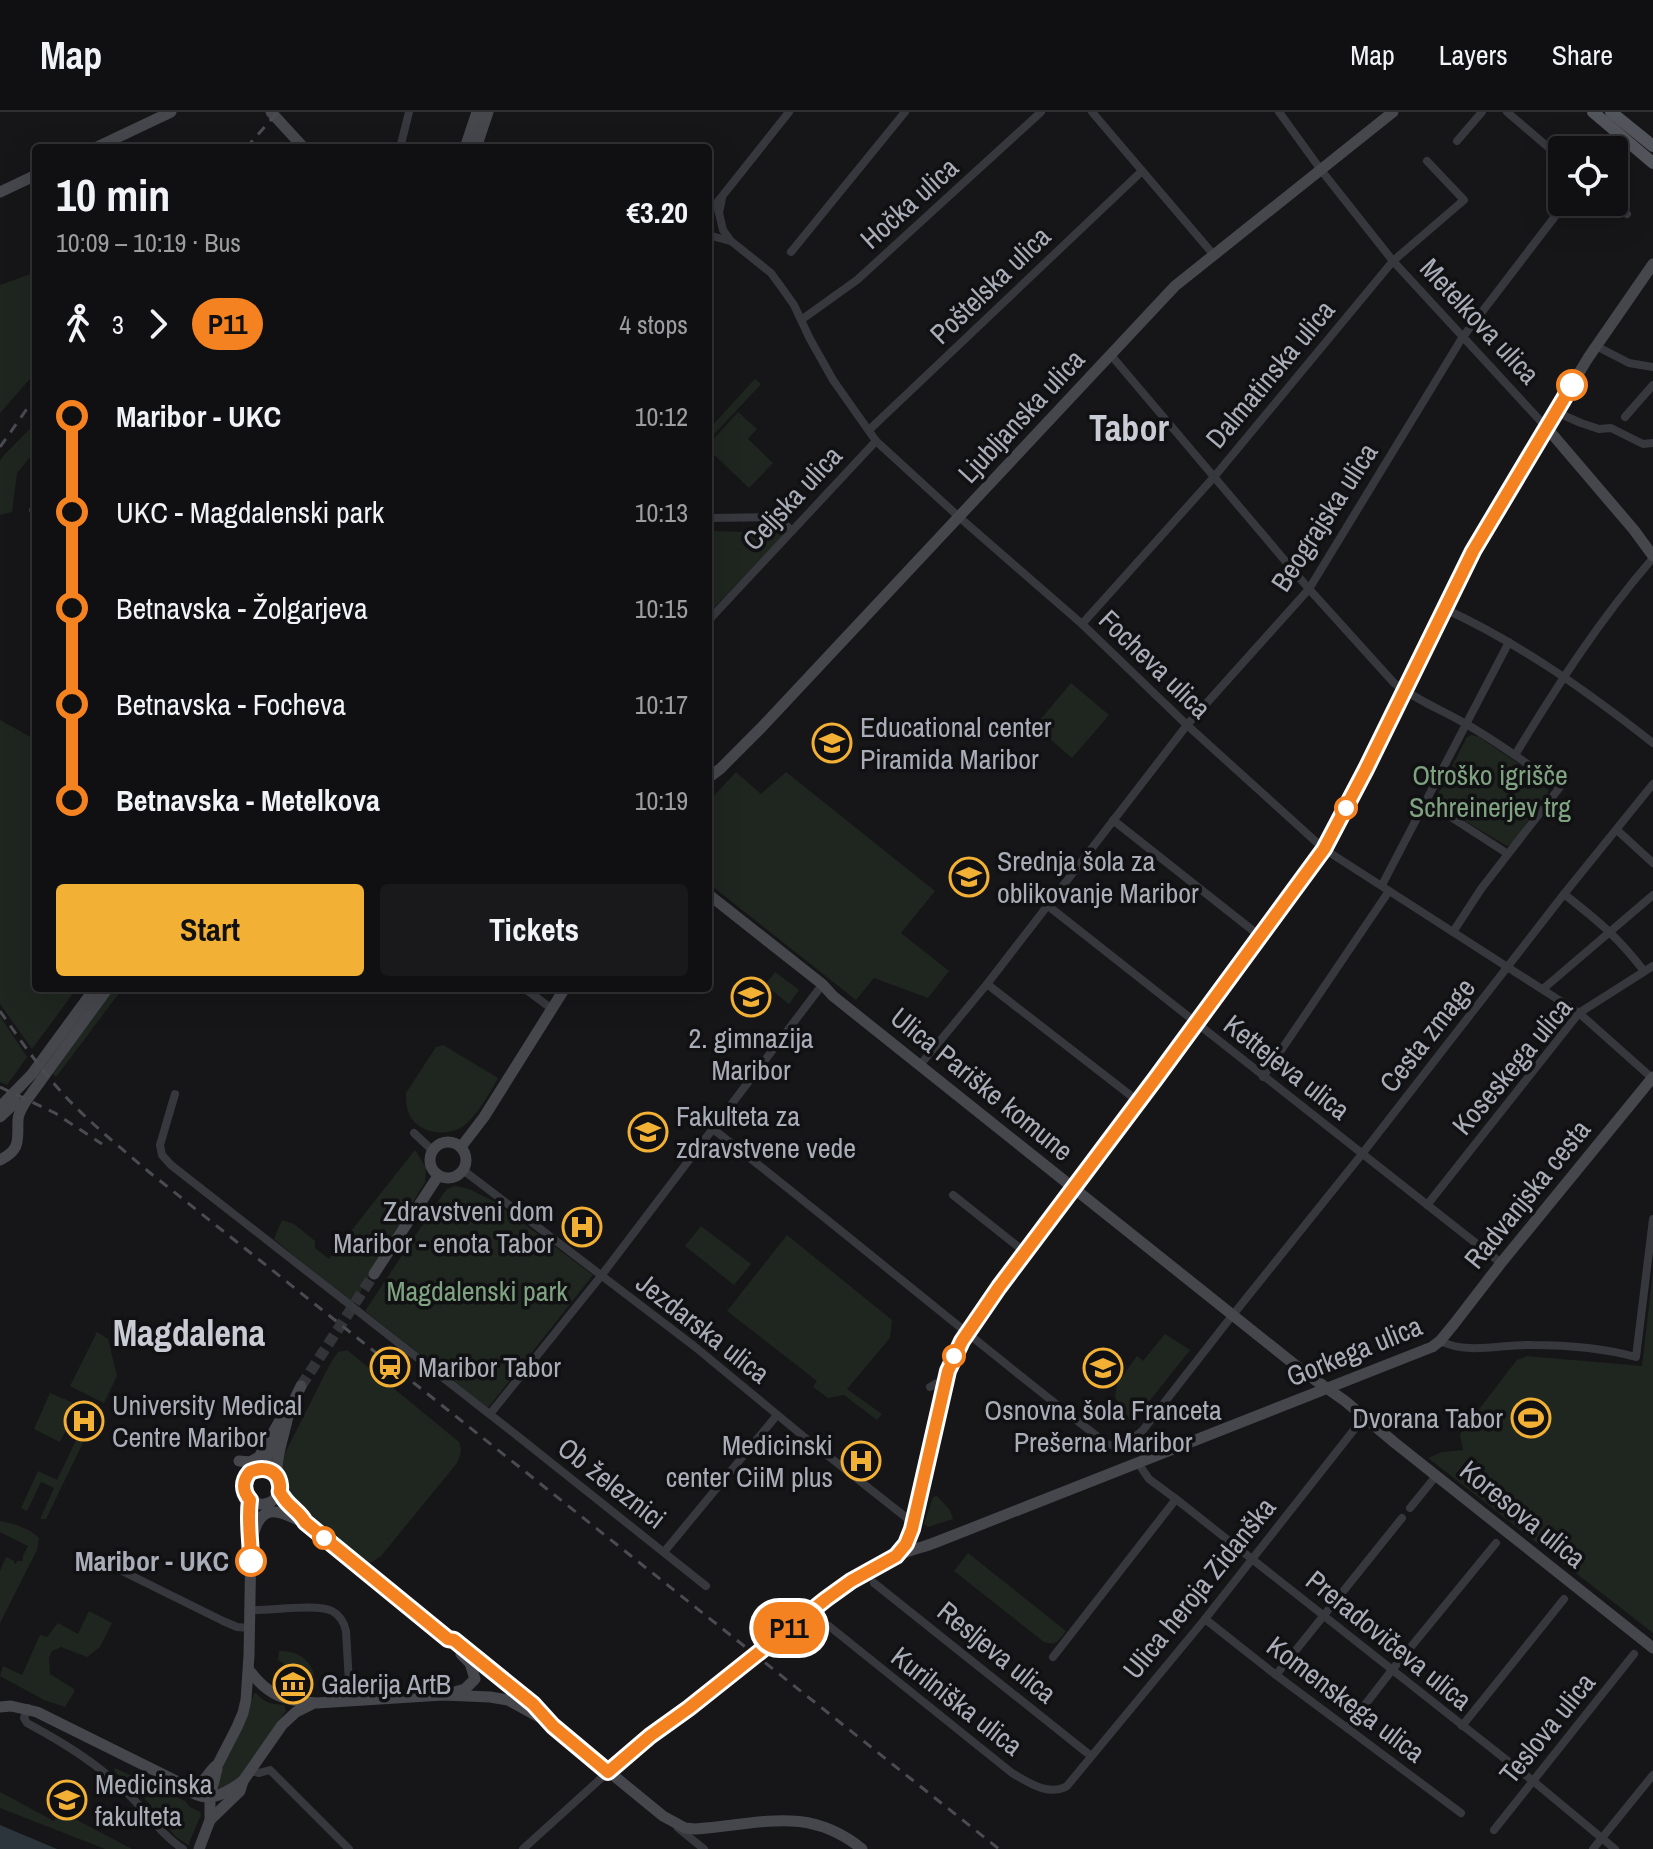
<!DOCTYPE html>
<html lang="en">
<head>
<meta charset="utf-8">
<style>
  body { margin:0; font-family:"Archivo Narrow",sans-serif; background:#19191b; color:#f1f3f6; height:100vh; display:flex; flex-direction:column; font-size:30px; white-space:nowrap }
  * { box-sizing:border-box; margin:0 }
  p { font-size:26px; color:#9c9d9f }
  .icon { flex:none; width:44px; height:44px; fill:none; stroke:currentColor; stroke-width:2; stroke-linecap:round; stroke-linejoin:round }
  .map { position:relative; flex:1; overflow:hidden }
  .details { position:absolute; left:32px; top:32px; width:680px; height:848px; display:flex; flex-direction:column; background:#101012; border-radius:8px; box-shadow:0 8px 32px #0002,0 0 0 2px #303032 }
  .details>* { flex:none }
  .badge { padding:0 16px; border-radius:26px; font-size:28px; line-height:52px }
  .buttons { position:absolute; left:1548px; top:24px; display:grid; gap:16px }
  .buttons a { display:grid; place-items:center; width:80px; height:80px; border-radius:8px; background:#101012; box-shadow:0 8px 32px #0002,0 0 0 2px #303032; font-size:40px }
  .map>.badge { position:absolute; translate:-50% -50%; box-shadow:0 0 0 4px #fff }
  .legs { display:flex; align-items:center; gap:12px; height:88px; padding:0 24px; font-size:26px }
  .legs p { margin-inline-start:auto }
  .overview { display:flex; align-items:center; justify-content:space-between; height:136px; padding:0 24px }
  h1 { font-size:44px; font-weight:800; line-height:60px }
  .action { display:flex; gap:16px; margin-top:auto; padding:16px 24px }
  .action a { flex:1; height:92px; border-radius:8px; background:#f2b134; color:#111; font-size:32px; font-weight:800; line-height:92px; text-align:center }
  .action a+a { background:#19191b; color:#f1f3f6 }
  ul { padding:0 24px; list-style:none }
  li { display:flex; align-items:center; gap:28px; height:96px; font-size:30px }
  li i { display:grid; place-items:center; width:12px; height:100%; margin:0 10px; background:currentColor }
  li i::after { content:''; width:20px; height:20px; margin:-10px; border:6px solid; border-radius:50%; background:#101012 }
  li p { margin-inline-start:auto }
  li:first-child i { background:linear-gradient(#0000 50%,currentColor 0) }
  li:last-child i { background:linear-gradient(currentColor 50%,#0000 0) }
  header { display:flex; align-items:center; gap:48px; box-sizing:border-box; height:112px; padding:0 40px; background:#101012; border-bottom:2px solid #303032 }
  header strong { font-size:38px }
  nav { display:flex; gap:44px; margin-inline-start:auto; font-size:28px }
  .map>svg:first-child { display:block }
  .green { fill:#1e261f }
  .water { fill:#2c353c }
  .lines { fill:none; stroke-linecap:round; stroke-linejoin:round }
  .secondary-tunnel { stroke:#333438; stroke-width:11; stroke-dasharray:11 5.5; stroke-linecap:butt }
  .street { stroke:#37383d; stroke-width:8 }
  .secondary { stroke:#45474d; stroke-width:11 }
  .primary { stroke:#53555c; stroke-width:12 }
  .rail { stroke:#4a4c52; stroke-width:3; stroke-dasharray:10 8; stroke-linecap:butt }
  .line-1-casing { stroke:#fff; stroke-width:18 }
  .line-1 { stroke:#f58220; stroke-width:12 }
  .stop-1-dot { fill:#fff; stroke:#f58220; stroke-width:4 }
  .labels { text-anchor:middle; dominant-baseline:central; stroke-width:7; stroke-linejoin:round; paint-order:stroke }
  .street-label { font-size:28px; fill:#a8adb8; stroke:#111113 }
  .poi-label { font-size:28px; fill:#a8adb8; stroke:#111113; text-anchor:start }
  .park-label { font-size:28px; fill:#7fa381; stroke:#111113 }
  .stop-label { font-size:28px; font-weight:bold; fill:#a8adb8; stroke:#111113; text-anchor:end }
  .district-label { font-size:36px; font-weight:bold; fill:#c9ccd4; stroke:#111113 }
</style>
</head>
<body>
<header>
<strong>Map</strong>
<nav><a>Map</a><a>Layers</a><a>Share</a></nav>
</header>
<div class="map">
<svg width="1653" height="1737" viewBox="0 0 1653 1737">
  <rect width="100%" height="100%" fill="#161618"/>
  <g class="green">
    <path d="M36 160V260L0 301V173Z"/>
    <path d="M755 267 761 272 708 329V318Z"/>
    <path d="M738 300 757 317 748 327 773 351 749 376 708 337V333Z"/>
    <path d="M36 311V338L17 361 12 400 0 403V349L4 343Z"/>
    <path d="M708 419 786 421 708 502Z"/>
    <path d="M1071 571 1109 603 1072 646 1035 614Z"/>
    <path d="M0 608 36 628V876H77L32 937 0 892Z"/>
    <path d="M1472 623 1479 625 1549 672 1548 681 1512 732 1507 734 1440 694 1436 686 1467 625Z"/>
    <path d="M736 660 761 682 786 660 935 779 901 821 949 859 928 886 874 866 856 888 708 771V690Z"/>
    <path d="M775 860 799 878 789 892 765 873Z"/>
    <path d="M114 876H123L56 965 53 962Z"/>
    <path d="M0 904 27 945 7 973 0 970Z"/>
    <path d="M443 933 498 966C491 979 477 1003 466 1012 449 1027 415 1022 408 999 406 994 406 987 406 981L436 935Z"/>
    <path d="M415 1038 426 1056 425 1070 353 1192 274 1127 282 1108 294 1112 315 1129V1136L329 1147Z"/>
    <path d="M455 1074 469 1077 495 1090 593 1163 488 1296 365 1199 443 1082 447 1077Z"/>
    <path d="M701 1114 751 1152 734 1173 685 1134Z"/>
    <path d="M787 1123 892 1208 890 1226 847 1277 882 1302 877 1308 844 1283 828 1286 813 1275 817 1269 727 1199Z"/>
    <path d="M1653 1159V1521L1428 1346 1442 1340 1463 1338 1460 1322 1513 1253 1517 1248 1527 1244 1642 1254Z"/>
    <path d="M97 1220 108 1227 117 1264 104 1291 70 1274Z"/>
    <path d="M1165 1222 1190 1238 1132 1311 1115 1285 1117 1272 1137 1244 1143 1249Z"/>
    <path d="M347 1238 459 1330C462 1339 461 1343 457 1351L381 1444 372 1450 363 1453 292 1390C286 1377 281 1364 281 1349L330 1252 338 1240Z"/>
    <path d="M50 1281C65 1288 88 1294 93 1310L46 1407H40L54 1376 41 1370 27 1399 21 1396 38 1359 57 1368 81 1318 69 1312 60 1330 34 1317Z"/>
    <path d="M937 1384 950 1398 953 1407 928 1415 924 1412 933 1385Z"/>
    <path d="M0 1409C13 1411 29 1416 39 1426L37 1438 0 1511V1459L6 1445 14 1449V1451L16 1452 17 1449H23V1444L28 1434 0 1420Z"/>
    <path d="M968 1441 1066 1519C1058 1529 1057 1534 1044 1530L954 1459Z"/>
    <path d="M89 1499 112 1511 100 1535 87 1545 61 1535 52 1539 49 1545 50 1562 74 1577V1580L65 1595 44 1588 0 1564 3 1554 22 1563 40 1523 47 1525 58 1511 78 1522Z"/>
    <path d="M279 1539C296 1539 309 1545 314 1563L303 1564 278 1548Z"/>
    <path d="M254 1581H256C264 1591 272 1592 284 1593L286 1599 238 1667 221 1677 218 1675C222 1642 247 1615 254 1581Z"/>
    <path d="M115 1656 185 1689 190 1695 200 1700 201 1703 189 1731 190 1734 176 1725 142 1683 114 1659Z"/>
    <path d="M0 1680 54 1709 60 1699 132 1737H105L0 1696Z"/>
  </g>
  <path class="water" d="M0 1713 57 1737H0Z"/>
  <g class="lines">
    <path class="secondary-tunnel" d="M301 1274 374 1162"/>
    <g class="street">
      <path d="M1092 0 1213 142"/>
      <path d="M1279 0 1321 58 1393 149 1547 316"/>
      <path d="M1507 0 1562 47"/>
      <path d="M1457 29 1482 0"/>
      <path d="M400 36 409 0"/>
      <path d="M722 86 719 101 723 118 731 129 771 161 782 176 794 193 810 227 833 268 876 329 959 405 1082 512 1187 613 1324 737 1579 901 1652 966"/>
      <path d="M1613 90 1627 102"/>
      <path d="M708 102 789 0"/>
      <path d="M708 123 730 129"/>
      <path d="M791 140 905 0"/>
      <path d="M801 208 857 168 1041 0"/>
      <path d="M1596 234 1629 251 1653 255"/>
      <path d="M1110 242 1309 477 1394 571C1416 588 1442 598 1466 612 1498 630 1529 653 1560 675L1481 777 1453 820"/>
      <path d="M1556 300 1581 311 1599 317 1611 316 1643 332 1653 331"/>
      <path d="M1625 305 1653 273"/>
      <path d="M869 318 1142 59"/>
      <path d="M33 398 36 401"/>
      <path d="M708 406 777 405 792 419"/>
      <path d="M1445 497C1521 532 1588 580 1653 631"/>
      <path d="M708 509 876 329"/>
      <path d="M1082 512 1214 365 1393 149 1464 88 1427 49"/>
      <path d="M1515 643C1557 574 1600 507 1653 446"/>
      <path d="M1426 689 1508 742"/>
      <path d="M1113 708 1261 825"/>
      <path d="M1617 718 1653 751"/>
      <path d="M1382 773 1509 530"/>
      <path d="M1564 782C1597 808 1618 825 1644 859"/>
      <path d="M1047 793 1501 1151"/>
      <path d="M987 872 1139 990"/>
      <path d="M524 876 552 897"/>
      <path d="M1543 877 1653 783"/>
      <path d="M920 953 987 872 1187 613 1309 477 1462 226 1566 90"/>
      <path d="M1263 965 1389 779"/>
      <path d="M175 982 160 1033 162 1043 171 1053 515 1322 706 1474"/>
      <path d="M713 1017C845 1120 974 1229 1107 1332L1118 1335 1124 1334 1143 1318 1224 1214 1362 1042 1564 782 1653 672"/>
      <path d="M414 1021 432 1038"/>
      <path d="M463 1058 694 1234 803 1324 913 1411"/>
      <path d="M953 1083 1026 1141"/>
      <path d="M1427 1093 1579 901 1653 854"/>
      <path d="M1440 1229C1469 1243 1501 1232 1532 1233 1566 1233 1603 1236 1636 1245L1653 1107"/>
      <path d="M930 1275 937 1271 945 1273"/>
      <path d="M490 1302 601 1164 819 877"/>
      <path d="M1138 1351 1149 1367 1176 1387 1533 1669 1615 1737"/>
      <path d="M1410 1396 1436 1364"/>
      <path d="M664 1440 777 1303"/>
      <path d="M118 1457 223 1509 237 1515 249 1516"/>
      <path d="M874 1471 1091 1644"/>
      <path d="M250 1498C269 1499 317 1491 332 1499 340 1503 344 1510 346 1519L350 1588"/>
      <path d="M1205 1507 1276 1563 1461 1701"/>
      <path d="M829 1514 1012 1661C1028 1670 1048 1685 1067 1674L1205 1507 1364 1305"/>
      <path d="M1053 1545 1176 1387"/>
      <path d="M1276 1563 1402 1406"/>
      <path d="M28 1596 24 1606 27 1611C62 1630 97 1651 125 1679 145 1697 160 1722 183 1737"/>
      <path d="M1462 1614 1564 1487"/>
      <path d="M1347 1616 1392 1558 1496 1431"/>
      <path d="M251 1659 259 1661 270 1658 349 1737"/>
      <path d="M678 1716 704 1737"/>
      <path d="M1494 1718 1634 1542"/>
      <path d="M523 1737 608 1660"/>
      <path d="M1593 1737 1653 1663"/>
    </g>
    <g class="secondary">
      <path d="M271 0 304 36"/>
      <path d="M95 36 171 0"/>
      <path d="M465 36 477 0"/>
      <path d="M476 36 488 0"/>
      <path d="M0 80 36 63"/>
      <path d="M1547 316 1634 418 1653 444"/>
      <path d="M708 666 720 657 761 616 1175 174 1393 0"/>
      <path d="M708 782 822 872 833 884 1304 1260 1345 1289 1395 1331 1653 1536"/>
      <path d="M0 995 32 962 95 876"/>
      <path d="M0 1005 16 990"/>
      <circle cx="448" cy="1048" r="18"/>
      <path d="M461 1035 484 1005 565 876"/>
      <path d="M0 1048C22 1037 17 1027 18 1008 18 1001 23 994 26 989L108 876"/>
      <path d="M374 1162 438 1064"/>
      <path d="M289 1299C284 1328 271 1351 280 1380 284 1393 299 1398 305 1410L448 1527 454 1528 533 1592 553 1614 663 1704 685 1716 695 1717C758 1713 807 1692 862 1737"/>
      <path d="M287 1303 301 1274"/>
      <path d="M239 1349 250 1350 259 1345 279 1310 289 1299"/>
      <path d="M250 1388C262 1396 274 1392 280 1379"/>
      <path d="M249 1422 247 1406 250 1388C242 1379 240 1366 252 1359 254 1357 257 1357 259 1356 267 1350 272 1335 276 1326"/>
      <path d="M896 1444 906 1432 912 1417 948 1259 962 1229 999 1175 1139 990 1324 737 1366 657 1473 439 1497 397 1588 246 1653 152"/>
      <path d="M249 1558C268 1584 285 1589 317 1591L443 1583 490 1585 508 1588 539 1605"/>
      <path d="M451 1581 465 1577 475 1567 470 1551 461 1542"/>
      <path d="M0 1595 11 1594 37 1600 180 1671C203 1694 221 1685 243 1669"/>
      <path d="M608 1660C640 1630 676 1607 710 1580 766 1534 829 1476 894 1445 906 1439 921 1436 934 1431L1432 1235 1440 1229 1454 1212 1501 1151 1653 965"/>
      <path d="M180 1671 197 1673C207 1668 209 1658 218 1652L237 1615 243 1601 246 1588 249 1543 251 1430C253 1426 253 1421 255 1417 264 1390 283 1401 300 1409"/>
      <path d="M210 1708 240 1679 243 1669 282 1613 296 1600 312 1592"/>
      <path d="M199 1737 210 1708V1685L217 1657"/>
    </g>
    <g class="primary">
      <path d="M1593 0 1653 51"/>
      <path d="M1611 0 1653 34"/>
    </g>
    <g class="rail">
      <path d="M246 36 278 0"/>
      <path d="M0 335 36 284"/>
      <path d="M0 899C20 928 41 958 65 984 91 1012 121 1036 149 1060L999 1737"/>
      <path d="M0 975 55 1001 102 1032"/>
    </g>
  </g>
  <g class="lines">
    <g class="line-1-casing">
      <path id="line-1" d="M251 1449C251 1428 247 1409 250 1388 242 1379 242 1369 250 1360 263 1354 278 1357 280 1373 281 1383 277 1376 283 1385 289 1395 300 1400 305 1410L448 1527 454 1528 533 1592 553 1614 608 1660 650 1624 689 1596 826 1487 851 1469 896 1444 906 1432 912 1417 948 1259 962 1229 999 1175 1156 966 1324 737 1366 657 1473 439 1572 273"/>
    </g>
    <use href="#line-1" class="line-1"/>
  </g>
  <defs>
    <g id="school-ring" transform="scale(2)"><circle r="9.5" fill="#111113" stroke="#f2b134" stroke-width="1.5"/><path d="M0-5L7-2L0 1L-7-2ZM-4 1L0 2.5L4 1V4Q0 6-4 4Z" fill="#f2b134"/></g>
    <g id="university-ring" transform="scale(2)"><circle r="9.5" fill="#111113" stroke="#f2b134" stroke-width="1.5"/><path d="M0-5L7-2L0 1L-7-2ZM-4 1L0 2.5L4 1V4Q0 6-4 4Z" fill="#f2b134"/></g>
    <g id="hospital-ring" transform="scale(2)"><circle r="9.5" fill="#111113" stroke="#f2b134" stroke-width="1.5"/><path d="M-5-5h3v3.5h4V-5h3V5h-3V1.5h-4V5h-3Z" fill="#f2b134"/></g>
    <g id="station-ring" transform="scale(2)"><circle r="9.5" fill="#111113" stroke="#f2b134" stroke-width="1.5"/><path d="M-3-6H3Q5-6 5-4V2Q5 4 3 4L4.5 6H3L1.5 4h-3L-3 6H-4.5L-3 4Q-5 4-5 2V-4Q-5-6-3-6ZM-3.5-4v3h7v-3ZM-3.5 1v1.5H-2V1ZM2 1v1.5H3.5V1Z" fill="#f2b134"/></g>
    <g id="stadium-ring" transform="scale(2)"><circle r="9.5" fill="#111113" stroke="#f2b134" stroke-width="1.5"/><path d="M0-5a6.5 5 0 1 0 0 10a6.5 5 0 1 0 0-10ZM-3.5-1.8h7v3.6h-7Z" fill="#f2b134"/></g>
    <g id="museum-ring" transform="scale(2)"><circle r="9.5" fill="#111113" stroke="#f2b134" stroke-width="1.5"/><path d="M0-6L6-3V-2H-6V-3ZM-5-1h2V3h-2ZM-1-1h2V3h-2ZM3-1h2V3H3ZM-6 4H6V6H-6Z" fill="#f2b134"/></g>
  </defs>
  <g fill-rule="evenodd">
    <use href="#school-ring" x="832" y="631"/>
    <use href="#school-ring" x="969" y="765"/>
    <use href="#school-ring" x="751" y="885"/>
    <use href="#university-ring" x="648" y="1020"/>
    <use href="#hospital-ring" x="582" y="1115"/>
    <use href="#station-ring" x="390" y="1255"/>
    <use href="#school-ring" x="1103" y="1256"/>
    <use href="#stadium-ring" x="1531" y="1306"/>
    <use href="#hospital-ring" x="84" y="1309"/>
    <use href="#hospital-ring" x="861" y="1349"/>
    <use href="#museum-ring" x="293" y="1572"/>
    <use href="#university-ring" x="67" y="1688"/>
  </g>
  <g class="stop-1-dot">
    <circle cx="1572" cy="273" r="14"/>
    <circle cx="1346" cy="696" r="10"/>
    <circle cx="954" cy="1244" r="10"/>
    <circle cx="324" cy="1426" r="10"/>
    <circle cx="251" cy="1449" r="14"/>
  </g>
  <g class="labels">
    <g class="street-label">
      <text transform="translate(909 91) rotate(-42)">Hočka ulica</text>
      <text transform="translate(990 173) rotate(-44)">Poštelska ulica</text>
      <text transform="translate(1480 209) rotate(47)">Metelkova ulica</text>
      <text transform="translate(1270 262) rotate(-50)">Dalmatinska ulica</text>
      <text transform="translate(1021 304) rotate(-47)">Ljubljanska ulica</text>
      <text transform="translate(792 386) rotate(-47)">Celjska ulica</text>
      <text transform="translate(1324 405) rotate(-57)">Beograjska ulica</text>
      <text transform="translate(1155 552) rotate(44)">Focheva ulica</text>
      <text transform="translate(1427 923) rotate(-52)">Cesta zmage</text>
      <text transform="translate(1512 954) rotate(-50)">Koseskega ulica</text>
      <text transform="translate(1287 955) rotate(38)">Kettejeva ulica</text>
      <text transform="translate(982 972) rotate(39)">Ulica Pariške komune</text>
      <text transform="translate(1527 1082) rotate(-51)">Radvanjska cesta</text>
      <text transform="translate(703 1216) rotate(38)">Jezdarska ulica</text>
      <text transform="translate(1354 1239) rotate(-22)">Gorkega ulica</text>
      <text transform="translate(612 1371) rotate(38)">Ob železnici</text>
      <text transform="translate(1523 1402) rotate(39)">Koresova ulica</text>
      <text transform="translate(1199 1476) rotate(-51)">Ulica heroja Zidanška</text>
      <text transform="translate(1389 1528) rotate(39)">Preradovičeva ulica</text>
      <text transform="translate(997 1540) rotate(39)">Resljeva ulica</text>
      <text transform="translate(1346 1587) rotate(37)">Komenskega ulica</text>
      <text transform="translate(957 1589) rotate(38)">Kurilniška ulica</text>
      <text transform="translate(1547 1616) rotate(-51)">Teslova ulica</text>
    </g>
    <g class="poi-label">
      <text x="860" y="615">Educational center<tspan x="860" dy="32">Piramida Maribor</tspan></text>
      <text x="997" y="749">Srednja šola za<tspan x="997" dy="32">oblikovanje Maribor</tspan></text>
      <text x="751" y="926" text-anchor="middle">2. gimnazija<tspan x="751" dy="32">Maribor</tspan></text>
      <text x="676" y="1004">Fakulteta za<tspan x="676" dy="32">zdravstvene vede</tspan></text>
      <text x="554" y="1099" text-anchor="end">Zdravstveni dom<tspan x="554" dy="32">Maribor - enota Tabor</tspan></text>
      <text x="418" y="1255">Maribor Tabor</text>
      <text x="112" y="1293">University Medical<tspan x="112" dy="32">Centre Maribor</tspan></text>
      <text x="1103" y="1298" text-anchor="middle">Osnovna šola Franceta<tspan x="1103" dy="32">Prešerna Maribor</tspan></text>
      <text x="1503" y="1306" text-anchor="end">Dvorana Tabor</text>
      <text x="833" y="1333" text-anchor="end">Medicinski<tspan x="833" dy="32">center CiiM plus</tspan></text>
      <text x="321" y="1572">Galerija ArtB</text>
      <text x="95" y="1672">Medicinska<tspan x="95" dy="32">fakulteta</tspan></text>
    </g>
    <g class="park-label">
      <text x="1490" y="663">Otroško igrišče<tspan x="1490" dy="32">Schreinerjev trg</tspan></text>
      <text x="477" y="1179">Magdalenski park</text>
    </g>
    <g class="stop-label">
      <text x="229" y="1449">Maribor - UKC</text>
    </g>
    <g class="district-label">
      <text x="1129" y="316">Tabor</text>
      <text x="189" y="1221">Magdalena</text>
    </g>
  </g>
</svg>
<div class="buttons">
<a><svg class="icon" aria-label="locate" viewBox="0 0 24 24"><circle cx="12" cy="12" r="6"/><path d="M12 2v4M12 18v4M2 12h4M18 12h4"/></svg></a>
</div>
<b class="badge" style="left:789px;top:1516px;background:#f58220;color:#111">P11</b>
<section class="details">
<div class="overview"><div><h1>10 min</h1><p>10:09 – 10:19 · Bus</p></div><b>€3.20</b></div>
<div class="legs"><svg class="icon" aria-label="walk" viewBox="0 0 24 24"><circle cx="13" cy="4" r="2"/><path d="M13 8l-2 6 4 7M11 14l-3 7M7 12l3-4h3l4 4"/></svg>3<svg class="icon" aria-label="forward" viewBox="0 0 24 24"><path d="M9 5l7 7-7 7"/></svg><b class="badge" style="background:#f58220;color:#111">P11</b><p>4 stops</p></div>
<ul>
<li><i style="color:#f58220"></i><b>Maribor - UKC</b><p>10:12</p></li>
<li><i style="color:#f58220"></i><span>UKC - Magdalenski park</span><p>10:13</p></li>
<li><i style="color:#f58220"></i><span>Betnavska - Žolgarjeva</span><p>10:15</p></li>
<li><i style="color:#f58220"></i><span>Betnavska - Focheva</span><p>10:17</p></li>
<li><i style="color:#f58220"></i><b>Betnavska - Metelkova</b><p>10:19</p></li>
</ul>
<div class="action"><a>Start</a><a>Tickets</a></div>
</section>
</div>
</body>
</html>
